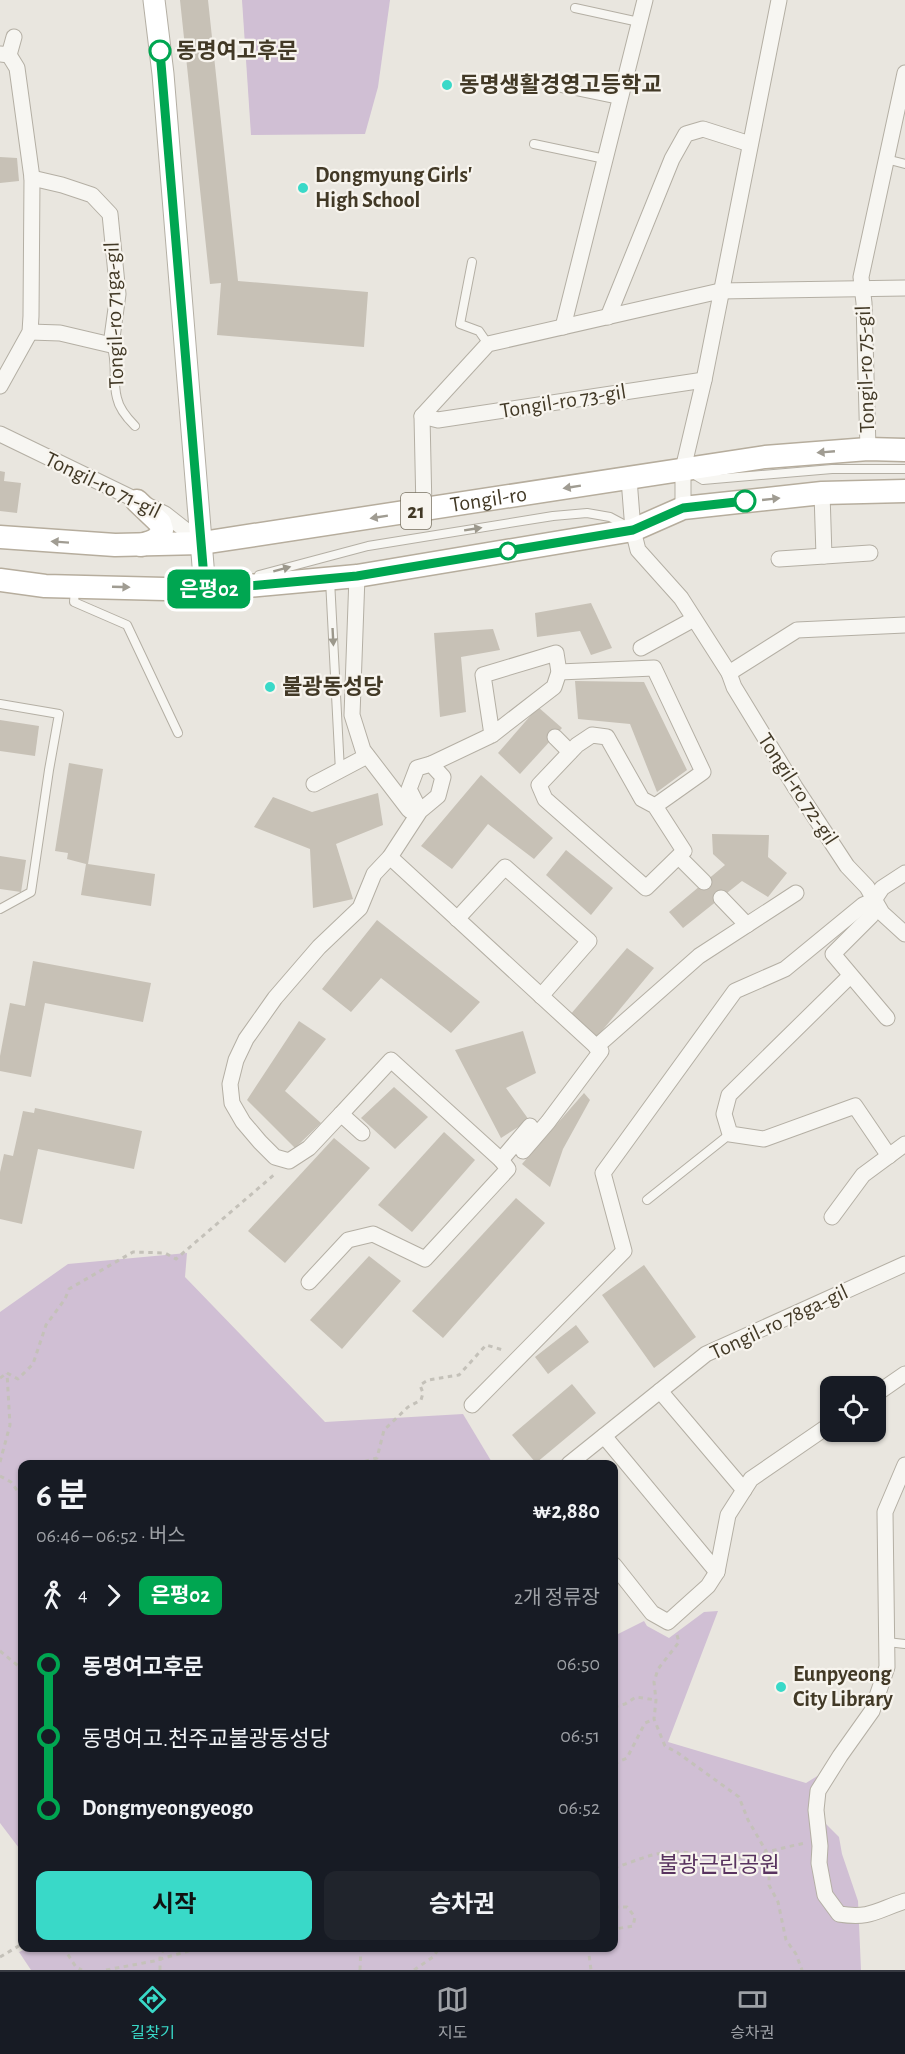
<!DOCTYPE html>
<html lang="ko">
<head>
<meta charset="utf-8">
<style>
  body { margin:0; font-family:"Alegreya Sans","Noto Sans KR",sans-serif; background:#20242c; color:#f1f3f6; height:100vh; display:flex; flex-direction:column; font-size:22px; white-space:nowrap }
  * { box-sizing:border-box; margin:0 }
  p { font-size:20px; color:#9ea1a6 }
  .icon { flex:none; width:33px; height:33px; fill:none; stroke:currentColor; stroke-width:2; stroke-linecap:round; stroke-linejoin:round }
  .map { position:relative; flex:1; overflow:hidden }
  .panel { position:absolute; left:18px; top:1460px; width:600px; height:492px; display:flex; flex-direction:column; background:#171b24; border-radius:12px; box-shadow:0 2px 4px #0004 }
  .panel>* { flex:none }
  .badge { padding:0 12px; border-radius:9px; font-size:21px; line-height:39px }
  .controls { position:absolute; left:820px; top:1376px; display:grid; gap:12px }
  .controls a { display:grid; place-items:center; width:66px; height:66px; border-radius:12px; background:#171b24; box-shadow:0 2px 4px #0004; font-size:30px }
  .map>.badge { position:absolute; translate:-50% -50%; box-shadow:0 0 0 3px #fff }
  .legs { display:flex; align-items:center; gap:9px; height:66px; padding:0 18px; font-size:20px }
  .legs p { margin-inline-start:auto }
  .overview { display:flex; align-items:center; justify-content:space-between; height:102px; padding:0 18px }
  h1 { font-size:33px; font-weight:700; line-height:45px }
  .primary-button { display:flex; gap:12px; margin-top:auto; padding:12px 18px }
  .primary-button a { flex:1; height:69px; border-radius:12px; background:#39d9c8; color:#111; font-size:24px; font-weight:700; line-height:69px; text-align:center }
  .primary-button a+a { background:#20242c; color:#f1f3f6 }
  ul { padding:0 18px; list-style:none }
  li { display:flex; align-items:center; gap:21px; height:72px; font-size:22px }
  li i { display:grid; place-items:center; width:9px; height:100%; margin:0 8px; background:currentColor }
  li i::after { content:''; width:15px; height:15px; margin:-8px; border:4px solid; border-radius:50%; background:#171b24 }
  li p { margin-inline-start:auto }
  li:first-child i { background:linear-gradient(#0000 50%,currentColor 0) }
  li:last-child i { background:linear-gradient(currentColor 50%,#0000 0) }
  .tabs { display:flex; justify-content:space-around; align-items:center; height:84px; border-top:2px solid #363941; background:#171b24; font-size:16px; color:#9ea1a6 }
  .tabs a { display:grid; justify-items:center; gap:3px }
  .tabs .current { color:#39d9c8 }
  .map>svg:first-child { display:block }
  .green { fill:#d0bfd4 }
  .building { fill:#c7c1b6 }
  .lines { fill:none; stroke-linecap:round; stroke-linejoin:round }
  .lane-casing { stroke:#b4afa4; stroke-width:10 }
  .street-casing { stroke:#b4afa4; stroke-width:17 }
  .secondary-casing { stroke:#b4afa4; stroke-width:23 }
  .primary-casing { stroke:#b6ad9d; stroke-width:25 }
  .path { stroke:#c4c1b9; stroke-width:3; stroke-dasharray:4.5 4.5; stroke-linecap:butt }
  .lane { stroke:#f7f6f2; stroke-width:8 }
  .street { stroke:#f7f6f2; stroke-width:15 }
  .secondary { stroke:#fff; stroke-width:21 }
  .primary { stroke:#fff; stroke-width:22 }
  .oneway { fill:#a09c92 }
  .oneway2 { fill:#9c988c }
  .line-1-casing { stroke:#fff; stroke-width:14 }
  .line-1 { stroke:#00a651; stroke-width:9 }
  .stop-1-dot { fill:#fff; stroke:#00a651; stroke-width:3 }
  .poi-dot { fill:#39d9c8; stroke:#f7f4ee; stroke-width:2 }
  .labels { text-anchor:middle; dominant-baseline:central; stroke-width:4.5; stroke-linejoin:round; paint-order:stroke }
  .shield { fill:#f7f4ee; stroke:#787162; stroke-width:1.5 }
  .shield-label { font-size:21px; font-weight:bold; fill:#423926 }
  .stop-label { font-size:22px; font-weight:bold; fill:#423926; stroke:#f7f4ee; text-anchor:start }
  .poi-label { font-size:22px; font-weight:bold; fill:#423926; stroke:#f7f4ee; text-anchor:start }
  .street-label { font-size:22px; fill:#423926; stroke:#f7f4ee }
  .park-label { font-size:22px; fill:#58335f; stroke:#f7f4ee }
</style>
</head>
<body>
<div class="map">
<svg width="905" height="1970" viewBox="0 0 905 1970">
  <rect width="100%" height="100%" fill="#e9e6df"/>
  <g class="green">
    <path d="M242 0H390L378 87 365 134 251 135Z"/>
    <path d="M187 1253 185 1277 325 1422 463 1414 493 1464H22V1852L0 1823V1312L68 1264Z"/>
    <path d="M718 1611 668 1742 806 1783 819 1775V1817L839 1837 842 1854 858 1901 861 1970H31L19 1952 30 1947H614V1636L644 1621 647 1626 669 1638 704 1612Z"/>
  </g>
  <g class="building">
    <path d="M180 0H208L238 281 368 292 364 347 217 335 221 283 210 284Z"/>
    <path d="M0 157 17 158 19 181 0 183Z"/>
    <path d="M0 471 5 472 4 481 21 483 17 513 0 511Z"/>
    <path d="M591 603 612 648 591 655 580 631 537 637 535 613Z"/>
    <path d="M493 629 500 650 461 657 466 712 440 717 434 633Z"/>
    <path d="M575 681 644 682 687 770 657 792 630 724 578 719Z"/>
    <path d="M538 707 562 728 520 774 498 753Z"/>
    <path d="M0 720 39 726 35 756 0 751Z"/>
    <path d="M69 763 103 769 88 864 155 874 151 906 81 895 86 864 67 859 68 853 55 851Z"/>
    <path d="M481 775 553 838 534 859 488 824 452 869 421 846Z"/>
    <path d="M378 793 383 825 336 844 353 899 313 908 310 849 254 827 273 797 312 812Z"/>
    <path d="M712 834 769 835 768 857 787 873 768 897 742 881 683 928 669 912 725 865 713 854Z"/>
    <path d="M566 850 613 888 591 915 546 875Z"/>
    <path d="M0 856 26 860 21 892 0 889Z"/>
    <path d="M377 920 480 1002 451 1033 381 978 351 1012 322 989Z"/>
    <path d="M627 948 654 968 596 1038 570 1015Z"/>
    <path d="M33 961 151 983 143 1022 45 1003 31 1077 0 1071V1056L10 1003 25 1006Z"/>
    <path d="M299 1021 326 1039 285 1091 321 1123 295 1148 247 1100Z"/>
    <path d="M523 1031 536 1073 506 1088 529 1120 501 1138 455 1050Z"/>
    <path d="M394 1087 428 1117 395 1149 361 1118Z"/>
    <path d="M584 1093 590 1100 563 1149 550 1187 522 1164Z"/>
    <path d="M35 1108 142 1131 134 1169 38 1149 22 1224 0 1219V1172L4 1154 13 1156 23 1111 34 1113Z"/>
    <path d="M444 1132 475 1160 412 1232 378 1205Z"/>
    <path d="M334 1138 370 1168 285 1263 248 1231Z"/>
    <path d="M516 1198 545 1223 443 1338 412 1311Z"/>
    <path d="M369 1256 401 1281 342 1349 310 1320Z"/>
    <path d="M644 1265 696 1337 654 1368 602 1295Z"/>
    <path d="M576 1325 589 1342 548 1374 535 1357Z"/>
    <path d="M572 1384 596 1413 536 1463 512 1435Z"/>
  </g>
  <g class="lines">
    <g class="lane-casing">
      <g id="lane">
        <path d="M575 8 639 22"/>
        <path d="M557 87 620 100"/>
        <path d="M534 144 605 159"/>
        <path d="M886 159 905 164"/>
        <path d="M472 262 460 324 479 331 488 344"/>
        <path d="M111 345C118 363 112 380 117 398 119 408 128 419 135 426"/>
        <path d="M693 474 703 480 832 469H905"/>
        <path d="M259 575 368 546 553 516 587 513 610 517 625 525"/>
        <path d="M330 580 340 771"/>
        <path d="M75 590 74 602 127 625 178 733"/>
        <path d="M0 704 59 714 49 770 31 892 0 909"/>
        <path d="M647 1200 730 1134"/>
        <path d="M887 1642 905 1644"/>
      </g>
    </g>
    <g class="street-casing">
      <g id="street">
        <path d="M0 54 9 55 14 37"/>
        <path d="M608 317 672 159 686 134 703 129 750 144"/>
        <path d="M563 327 645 0"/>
        <path d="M30 332 60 333 111 345 118 294 110 214 92 195 62 185 32 178"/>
        <path d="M0 386 30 332 31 316 32 178 17 68 9 55"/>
        <path d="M422 416 438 420 704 380"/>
        <path d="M0 434 165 514 202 543"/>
        <path d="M868 449 864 303 861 277 905 73"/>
        <path d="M629 479 633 530 638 550 681 598 729 673 734 687 795 787 847 866 867 887 882 913 905 934"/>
        <path d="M822 493 824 556"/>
        <path d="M683 508V469L704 380 779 0"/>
        <path d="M424 510 422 416 488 344 720 291 905 288"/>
        <path d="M779 559 870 553"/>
        <path d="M357 576 352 715 363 750 409 810 420 811 438 796 443 777 431 764 417 768 409 789 420 811 390 857 374 874 360 908 319 947 275 998 246 1039 236 1060 230 1084 232 1103 243 1122 260 1142 275 1157 289 1161 309 1148 341 1114 362 1133"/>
        <path d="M641 648 694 619"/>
        <path d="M559 672 654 668 703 772 655 806 642 799 607 737 592 735 577 745 539 785 545 799 646 888 684 851 655 806"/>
        <path d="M729 673 797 630 905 625"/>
        <path d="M555 737 570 752"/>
        <path d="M431 764 492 735 483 675 556 653 559 672 554 687 492 735"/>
        <path d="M314 784 367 756"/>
        <path d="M390 857 601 1051 548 1122 523 1151"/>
        <path d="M679 857 704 882"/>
        <path d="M721 898 747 925"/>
        <path d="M874 900 871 916 833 954 887 1018"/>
        <path d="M457 919 505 867 589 941 541 996"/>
        <path d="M850 976 729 1095 724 1114 730 1134 764 1139 855 1106 889 1156"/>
        <path d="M596 1047 699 956 796 893"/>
        <path d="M341 1114 391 1060 501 1160 530 1126"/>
        <path d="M832 1217 863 1175 905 1144"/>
        <path d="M309 1282 348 1240 373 1234 425 1259 508 1169 501 1160"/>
        <path d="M660 1391 744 1490"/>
        <path d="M876 1394 905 1374"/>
        <path d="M472 1405 624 1251 603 1173 735 991 785 969 863 905 874 900 882 888 905 873"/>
        <path d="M604 1436 717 1572"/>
        <path d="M569 1464 706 1354 905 1264"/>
        <path d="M905 1465 885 1512 887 1667 872 1711 840 1756 818 1791 816 1810 820 1846 819 1863 825 1895 839 1914C871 1919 877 1910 905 1901"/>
        <path d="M614 1565 652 1613 668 1622 708 1586 717 1572 728 1515 751 1479 831 1424"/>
      </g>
    </g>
    <g class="secondary-casing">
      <path id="secondary" d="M154 0 163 74 205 590"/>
    </g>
    <g class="primary-casing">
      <g id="primary">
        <path d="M137 501 160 523 162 530C159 541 151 542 141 545"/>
        <path id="s1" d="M0 537 115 545 202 543 765 457 868 449 905 450"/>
        <path d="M0 580 45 586 205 590 357 576 633 530 683 508 822 493 905 491"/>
      </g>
    </g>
    <g class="path">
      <path d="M7 1373 18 1379 33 1364 46 1325 65 1299 69 1289 133 1252 165 1253 176 1259 275 1174"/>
      <path d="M0 1378 7 1373"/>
      <path d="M0 1462 10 1425 7 1373"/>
      <path d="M356 1464 377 1458 384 1430 408 1407 421 1400 423 1393 420 1385 428 1380 459 1375 486 1345 503 1350"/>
      <path d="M0 1476 11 1482 22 1497"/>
      <path d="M677 1635 679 1642 658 1669 654 1682 656 1700 654 1719 665 1746 678 1753 739 1797 748 1820 766 1851 769 1874V1885L778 1902 786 1940 796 1954 802 1970"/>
      <path d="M0 1651 22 1669"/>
      <path d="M614 1707 625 1704 636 1697 656 1700"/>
      <path d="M614 1764 627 1758 645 1723 654 1719"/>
      <path d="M614 1868C636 1861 657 1850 682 1852 701 1854 718 1861 737 1858 760 1855 783 1847 806 1843"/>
      <path d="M614 1907H627L635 1917 633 1926 615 1929 614 1928"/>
      <path d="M63 1947 76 1967 82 1970"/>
      <path d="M588 1947 591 1970"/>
      <path d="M0 1957 22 1944"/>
      <path d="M106 1970 154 1961 202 1947"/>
      <path d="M160 1970V1956L165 1947"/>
      <path d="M360 1970 361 1947"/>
      <path d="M414 1970 433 1957 440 1947"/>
    </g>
    <use href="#lane" class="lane"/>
    <use href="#street" class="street"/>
    <use href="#secondary" class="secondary"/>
    <use href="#primary" class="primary"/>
  </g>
  <defs><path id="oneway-solid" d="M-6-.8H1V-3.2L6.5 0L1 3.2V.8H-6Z" transform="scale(1.5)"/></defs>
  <g class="oneway">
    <use href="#oneway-solid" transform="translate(826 452) rotate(175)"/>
    <use href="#oneway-solid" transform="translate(572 487) rotate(171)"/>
    <use href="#oneway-solid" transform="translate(771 499) rotate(-6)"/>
    <use href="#oneway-solid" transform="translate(379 517) rotate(171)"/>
    <use href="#oneway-solid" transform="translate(60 542) rotate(-176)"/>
    <use href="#oneway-solid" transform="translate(121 587) rotate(2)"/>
  </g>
  <g class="oneway2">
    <use href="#oneway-solid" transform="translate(473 529) rotate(-9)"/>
    <use href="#oneway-solid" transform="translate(282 569) rotate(-15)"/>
    <use href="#oneway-solid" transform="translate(333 637) rotate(87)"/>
  </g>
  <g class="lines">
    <g class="line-1-casing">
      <path id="line-1" d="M160 51 205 590 357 576 633 530 683 508 745 501"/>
    </g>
    <use href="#line-1" class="line-1"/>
  </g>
  <g class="stop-1-dot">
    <circle cx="160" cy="51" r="10"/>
    <circle cx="745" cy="501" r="10"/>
    <circle cx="508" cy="551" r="8"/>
  </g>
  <g class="poi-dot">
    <circle cx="447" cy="85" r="6"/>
    <circle cx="303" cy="188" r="6"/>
    <circle cx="270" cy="687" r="6"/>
    <circle cx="781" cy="1687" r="6"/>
  </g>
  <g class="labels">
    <rect class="shield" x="401" y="493" width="30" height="36" rx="4.5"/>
    <g class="shield-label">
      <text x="416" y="511">21</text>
    </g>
    <g class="stop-label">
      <text x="176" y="51">동명여고후문</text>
    </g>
    <g class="poi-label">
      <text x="459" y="85">동명생활경영고등학교</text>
      <text x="315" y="175">Dongmyung Girls'<tspan x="315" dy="25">High School</tspan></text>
      <text x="282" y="687">불광동성당</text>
      <text x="793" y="1674">Eunpyeong<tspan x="793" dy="25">City Library</tspan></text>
    </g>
    <g class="street-label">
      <text transform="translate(114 315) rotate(-92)">Tongil-ro 71ga-gil</text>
      <text transform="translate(865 369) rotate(-92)">Tongil-ro 75-gil</text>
      <text transform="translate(563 401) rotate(-9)">Tongil-ro 73-gil</text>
      <text transform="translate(103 485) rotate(26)">Tongil-ro 71-gil</text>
      <text stroke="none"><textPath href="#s1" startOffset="492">Tongil-ro</textPath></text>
      <text transform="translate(798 789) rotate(57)">Tongil-ro 72-gil</text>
      <text transform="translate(779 1322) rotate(-25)">Tongil-ro 78ga-gil</text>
    </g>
    <g class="park-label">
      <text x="719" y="1865">불광근린공원</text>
    </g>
  </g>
</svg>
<div class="controls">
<a><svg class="icon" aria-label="locate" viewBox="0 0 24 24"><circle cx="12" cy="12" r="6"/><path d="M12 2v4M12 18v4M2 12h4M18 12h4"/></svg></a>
</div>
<b class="badge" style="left:209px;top:589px;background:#00a651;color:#fff">은평02</b>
<section class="panel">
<div class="overview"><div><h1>6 분</h1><p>06:46 – 06:52 · 버스</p></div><b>₩2,880</b></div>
<div class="legs"><svg class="icon" aria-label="walk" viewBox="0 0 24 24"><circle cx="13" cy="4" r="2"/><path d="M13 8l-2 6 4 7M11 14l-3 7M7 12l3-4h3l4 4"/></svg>4<svg class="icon" aria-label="forward" viewBox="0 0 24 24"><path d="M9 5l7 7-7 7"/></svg><b class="badge" style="background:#00a651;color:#fff">은평02</b><p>2개 정류장</p></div>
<ul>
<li><i style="color:#00a651"></i><b>동명여고후문</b><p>06:50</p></li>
<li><i style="color:#00a651"></i><span>동명여고.천주교불광동성당</span><p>06:51</p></li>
<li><i style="color:#00a651"></i><b>Dongmyeongyeogo</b><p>06:52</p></li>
</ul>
<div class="primary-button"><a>시작</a><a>승차권</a></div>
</section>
</div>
<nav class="tabs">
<a class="current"><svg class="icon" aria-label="directions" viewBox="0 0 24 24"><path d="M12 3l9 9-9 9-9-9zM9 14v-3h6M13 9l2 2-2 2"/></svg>길찾기</a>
<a><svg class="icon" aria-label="map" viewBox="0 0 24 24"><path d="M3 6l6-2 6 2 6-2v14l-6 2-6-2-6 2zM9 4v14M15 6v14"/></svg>지도</a>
<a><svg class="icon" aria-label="tickets" viewBox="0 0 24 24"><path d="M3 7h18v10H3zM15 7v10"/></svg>승차권</a>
</nav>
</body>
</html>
